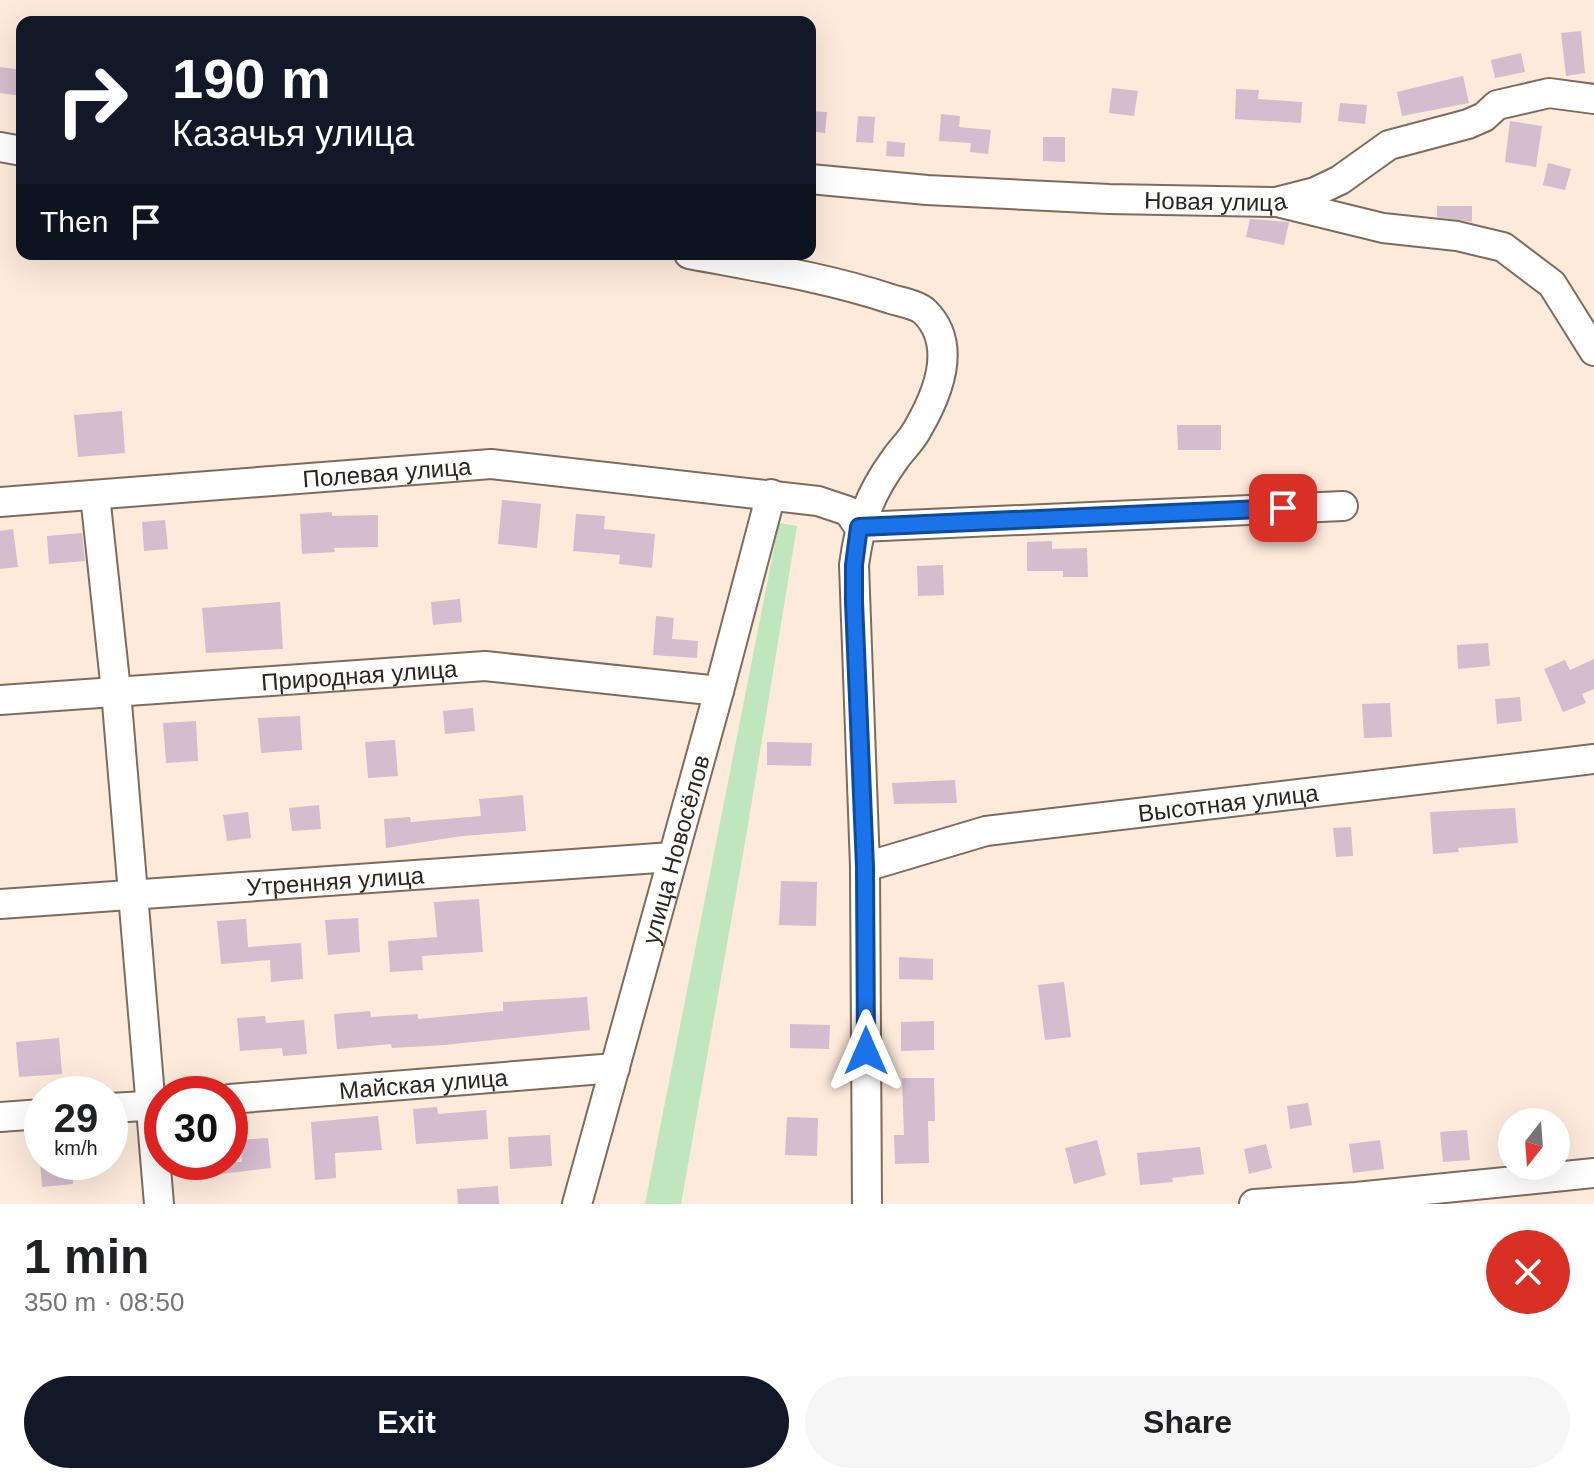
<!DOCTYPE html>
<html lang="en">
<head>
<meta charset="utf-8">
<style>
	body { margin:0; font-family:Arial,sans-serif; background:#f6f6f6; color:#202124; height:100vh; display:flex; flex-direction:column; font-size:30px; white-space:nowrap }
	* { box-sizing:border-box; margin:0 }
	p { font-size:26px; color:#757577 }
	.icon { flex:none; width:44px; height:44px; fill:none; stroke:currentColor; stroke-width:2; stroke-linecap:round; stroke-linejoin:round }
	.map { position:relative; height:1204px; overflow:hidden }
	.sheet { display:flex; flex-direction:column; background:#fff; flex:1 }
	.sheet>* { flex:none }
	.banner { position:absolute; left:16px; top:16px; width:800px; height:244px; border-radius:16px; box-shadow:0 8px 32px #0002; background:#111827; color:#fff; overflow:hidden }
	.needle { width:52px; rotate:197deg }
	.buttons { position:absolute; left:1498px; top:1108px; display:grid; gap:16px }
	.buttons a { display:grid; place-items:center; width:72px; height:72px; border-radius:50%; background:#fff; box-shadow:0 8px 32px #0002; font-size:40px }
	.speed { position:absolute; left:24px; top:1076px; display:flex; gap:16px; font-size:40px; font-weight:700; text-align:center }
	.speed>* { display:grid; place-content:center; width:104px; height:104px; border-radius:50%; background:#fff; box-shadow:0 8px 32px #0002; line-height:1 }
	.speed small { font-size:20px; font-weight:400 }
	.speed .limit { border:12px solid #d22; background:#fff; color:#111 }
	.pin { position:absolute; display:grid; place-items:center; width:68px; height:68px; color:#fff; margin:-34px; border-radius:16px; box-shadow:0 4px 12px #0006 }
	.me { position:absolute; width:88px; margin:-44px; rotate:0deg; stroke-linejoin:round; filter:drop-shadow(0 0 6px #0008) }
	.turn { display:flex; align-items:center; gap:28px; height:168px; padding:0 24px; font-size:36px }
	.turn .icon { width:104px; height:104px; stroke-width:2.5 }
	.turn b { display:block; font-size:56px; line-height:68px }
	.then { display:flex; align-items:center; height:76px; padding:0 24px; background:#0003; gap:16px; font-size:30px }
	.round { display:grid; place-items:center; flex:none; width:84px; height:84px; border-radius:42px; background:#f6f6f6 }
	.head { display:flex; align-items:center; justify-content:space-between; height:136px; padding:0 24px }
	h1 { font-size:48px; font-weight:600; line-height:60px }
	.action { display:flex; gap:16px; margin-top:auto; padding:16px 24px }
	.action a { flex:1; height:92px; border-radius:48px; background:#111827; color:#fff; font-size:32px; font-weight:600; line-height:92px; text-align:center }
	.action a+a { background:#f6f6f6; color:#202124 }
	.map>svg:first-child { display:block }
</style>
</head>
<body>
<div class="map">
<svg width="1594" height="1204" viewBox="0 0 1594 1204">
	<rect width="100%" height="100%" fill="#fdeadb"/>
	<path fill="#bfe6bc" d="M779 523 797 526 747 831 681 1204H645Z"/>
	<path fill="#d4bdce" d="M1581 31 1585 73 1566 76 1561 33Z
		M1521 53 1525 72 1495 78 1491 60Z
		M0 67 22 70V96L0 93Z
		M1463 76 1469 103 1402 116 1397 92Z
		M1112 88 1138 91 1134 116 1109 113Z
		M1236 89 1259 90 1258 99 1302 102 1301 123 1235 119Z
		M1340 103 1367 105 1365 124 1338 121Z
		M810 111 827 112 825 133 810 131Z
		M941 114 960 116 959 127 991 130 988 154 970 152 971 143 939 141Z
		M858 116 875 117 873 143 856 142Z
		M1510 121 1542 126 1536 167 1505 162Z
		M1043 137H1065V162L1043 161Z
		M887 141 905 143 904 157 886 156Z
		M1548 163 1571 169 1565 190 1543 185Z
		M1437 206H1472V222L1437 217Z
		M1250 219 1289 222 1284 245 1246 237Z
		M122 411 125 453 78 457 74 415Z
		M1177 425H1221V450H1178Z
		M502 500 541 504 537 548 498 544Z
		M332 512V516L378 515V547L334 548 335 552 302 554 300 514Z
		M576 514 605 516 604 529 655 534 652 568 619 564 620 555 573 551Z
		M165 520 168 549 144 551 142 522Z
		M13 529 18 567 0 569V531Z
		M82 533 85 561 49 564 47 536Z
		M1052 541V549L1087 548 1088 577H1063V571H1027V542Z
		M943 565 944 595 918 596 917 566Z
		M460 599 462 622 433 625 431 602Z
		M280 602 283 649 206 653 202 608Z
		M656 616 674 618 672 639 698 641 697 658 653 655Z
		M1488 643 1490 666 1458 669 1457 645Z
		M1594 659V689L1582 694 1586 703 1563 712 1544 669 1565 660 1570 670Z
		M1520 697 1522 721 1497 724 1495 699Z
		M1390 703 1392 737 1364 738 1362 704Z
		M473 708 475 731 445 734 443 711Z
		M300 716 302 750 261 753 258 718Z
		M196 721 198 761 166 763 163 723Z
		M395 740 398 776 368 778 365 742Z
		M767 742 812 743 811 766 767 765Z
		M955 780 957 803 894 804 892 783Z
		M523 795 526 831 462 836 386 848 384 819 410 817 411 822 481 816 479 799Z
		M319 805 321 829 292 831 289 808Z
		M1515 808 1518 843 1458 848 1459 852 1433 854 1430 812Z
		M248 812 251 838 227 841 223 815Z
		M1351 827 1353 856 1336 857 1333 828Z
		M781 881 817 882 816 926 779 925Z
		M479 899 483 952 422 956 423 970 390 972 388 941 437 937 434 902Z
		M358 918 360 952 328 955 325 920Z
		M246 919 248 947 301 943 303 979 271 982 270 960 221 964 217 921Z
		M899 957 933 959V980L899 979Z
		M1064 982 1071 1037 1045 1040 1038 985Z
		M587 997 590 1030 444 1045 392 1048 391 1044 337 1049 334 1014 370 1011 371 1017 418 1014V1019L503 1011V1002Z
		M265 1016 266 1023 304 1020 307 1054 283 1056 282 1048 240 1051 237 1018Z
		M934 1021V1050L901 1051V1022Z
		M790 1024 830 1025 829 1049 790 1048Z
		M59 1038 62 1074 19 1077 16 1042Z
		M902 1078H934L935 1121H928L929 1163 895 1164 894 1135H904Z
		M1308 1103 1312 1125 1290 1129 1287 1106Z
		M437 1107 438 1114 486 1110 488 1139 416 1144 413 1109Z
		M378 1116 382 1150 335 1153 336 1178 315 1180 311 1122Z
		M787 1117 818 1118 817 1156 785 1155Z
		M1467 1130 1470 1160 1443 1162 1440 1132Z
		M550 1135 552 1166 510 1169 508 1137Z
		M268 1138 271 1168 195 1177 194 1162H242L240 1140Z
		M1097 1140 1106 1175 1074 1184 1065 1148Z
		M1380 1140 1384 1169 1353 1173 1349 1144Z
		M1266 1144 1272 1168 1249 1174 1244 1149Z
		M1200 1147 1204 1174 1172 1178 1173 1182 1140 1185 1137 1153Z
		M40 1162H72L73 1184 42 1187Z
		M498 1186 499 1204H458L457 1189Z"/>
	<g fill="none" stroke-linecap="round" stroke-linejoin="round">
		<g stroke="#7f6b5b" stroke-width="32">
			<g id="minor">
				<path d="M0 147 22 151"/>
				<path id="s1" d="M810 179 927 190 1109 199 1276 202 1315 192 1340 180 1389 145 1468 124 1484 117 1497 105 1549 93 1594 99"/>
				<path d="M1281 203 1383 228 1457 236 1503 247 1552 284 1594 351"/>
				<path d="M689 254C757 267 825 277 891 299 901 302 918 305 925 312 959 346 937 396 917 430 911 441 902 449 895 459 869 495 860 521 854 565L865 867 867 1204"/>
				<path d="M95 495 116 691 159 1204"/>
				<path id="s2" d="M0 502 491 464 818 501 848 511 859 527 1343 506"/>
				<path id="s3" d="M0 700 485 666 719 691"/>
				<path id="s4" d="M865 867 986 831 1594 759"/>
				<path id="s5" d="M0 904 672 857"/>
				<path id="s6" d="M230 1099 615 1068"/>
				<path d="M110 1108 162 1105"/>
				<path d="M0 1117 42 1114"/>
				<path id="s7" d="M577 1204 719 691 771 494"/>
				<path d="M1254 1204 1356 1197 1594 1173"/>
			</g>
		</g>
		<use href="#minor" stroke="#fff" stroke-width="28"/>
	</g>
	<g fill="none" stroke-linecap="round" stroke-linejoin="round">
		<g stroke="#114b97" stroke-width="20">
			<path id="route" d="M866 1051 865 867 854 602V565L859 527 1283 508"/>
		</g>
		<use href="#route" stroke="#1a73e8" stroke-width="14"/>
	</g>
	<g text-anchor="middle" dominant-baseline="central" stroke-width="8" stroke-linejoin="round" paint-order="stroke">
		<g font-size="24" fill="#2d251e" stroke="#fffaf6">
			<text stroke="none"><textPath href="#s1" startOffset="406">Новая улица</textPath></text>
			<text stroke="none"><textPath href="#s2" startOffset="388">Полевая улица</textPath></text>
			<text stroke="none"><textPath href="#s3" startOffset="360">Природная улица</textPath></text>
			<text stroke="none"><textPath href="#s4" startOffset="370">Высотная улица</textPath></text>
			<text stroke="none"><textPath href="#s7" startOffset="368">улица Новосёлов</textPath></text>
			<text stroke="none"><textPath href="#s5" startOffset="336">Утренняя улица</textPath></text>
			<text stroke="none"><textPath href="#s6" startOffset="194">Майская улица</textPath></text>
		</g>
	</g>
</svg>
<div class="buttons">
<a><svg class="needle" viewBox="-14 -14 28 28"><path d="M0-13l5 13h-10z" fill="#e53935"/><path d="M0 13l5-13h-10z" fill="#757577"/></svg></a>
</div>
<div class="speed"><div>29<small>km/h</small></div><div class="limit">30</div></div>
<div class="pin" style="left:1283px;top:508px;background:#d93025"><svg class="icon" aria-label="arrive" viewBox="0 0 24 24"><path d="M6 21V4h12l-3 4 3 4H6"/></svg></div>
<svg class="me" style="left:866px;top:1051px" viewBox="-20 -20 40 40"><path d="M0-17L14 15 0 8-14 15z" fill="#1a73e8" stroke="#fff" stroke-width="4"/></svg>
<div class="banner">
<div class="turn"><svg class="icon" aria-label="right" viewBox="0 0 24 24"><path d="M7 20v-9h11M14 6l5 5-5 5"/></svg><div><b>190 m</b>Казачья улица</div></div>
<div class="then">Then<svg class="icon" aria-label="arrive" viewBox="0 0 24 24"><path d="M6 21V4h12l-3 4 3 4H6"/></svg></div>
</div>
</div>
<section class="sheet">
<div class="head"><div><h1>1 min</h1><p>350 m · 08:50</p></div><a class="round" style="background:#d93025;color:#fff"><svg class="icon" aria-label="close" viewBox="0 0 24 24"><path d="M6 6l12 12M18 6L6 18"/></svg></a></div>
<div class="action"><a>Exit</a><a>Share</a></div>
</section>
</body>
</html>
